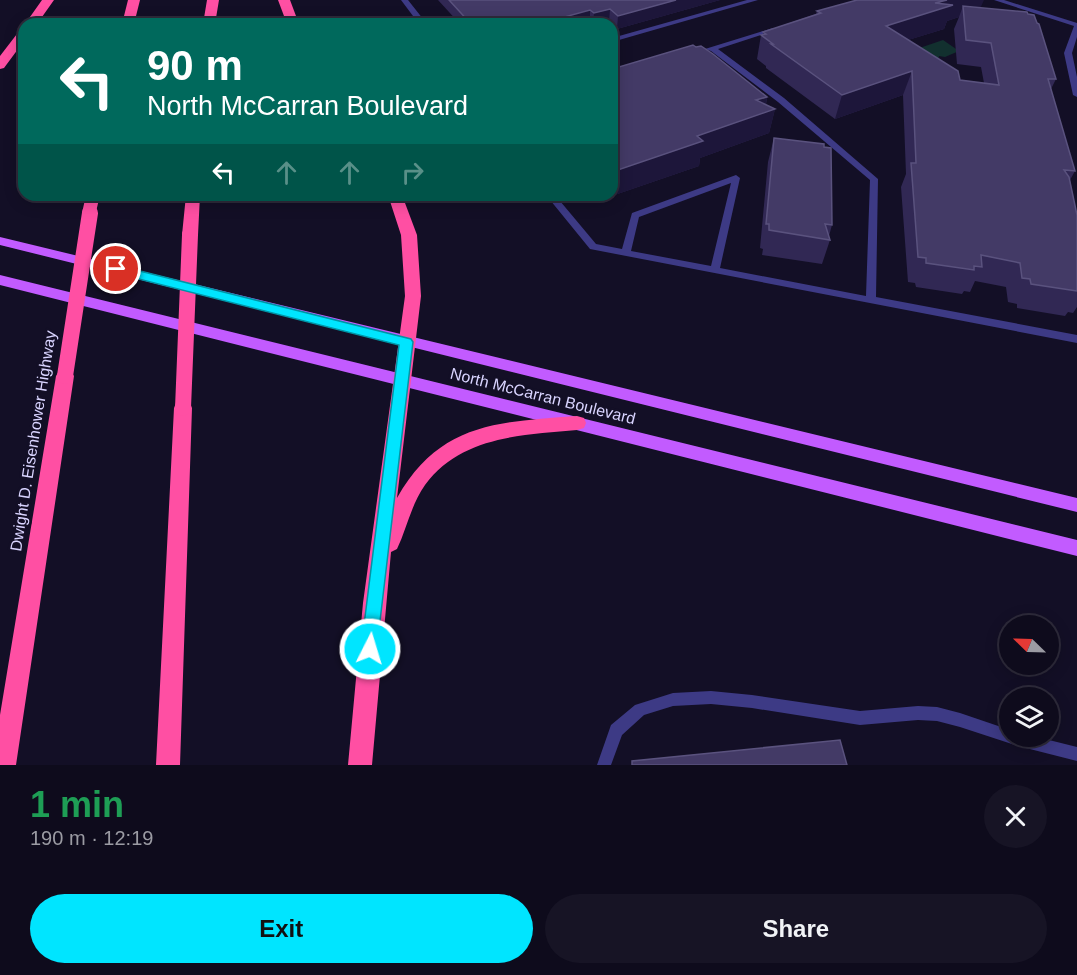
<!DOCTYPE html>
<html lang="en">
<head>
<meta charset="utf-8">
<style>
	body { margin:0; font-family:Helvetica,sans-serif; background:#171425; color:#f1f3f6; height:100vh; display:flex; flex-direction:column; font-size:22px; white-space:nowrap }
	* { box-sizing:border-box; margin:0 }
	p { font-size:20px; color:#9b9ba3 }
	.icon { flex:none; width:33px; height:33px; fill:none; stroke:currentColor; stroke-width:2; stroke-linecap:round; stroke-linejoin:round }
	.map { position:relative; height:765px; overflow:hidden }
	.panel { display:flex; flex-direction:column; background:#0e0b1c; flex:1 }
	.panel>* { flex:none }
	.guide { position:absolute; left:18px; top:18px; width:600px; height:183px; border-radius:18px; box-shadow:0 3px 15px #0003,0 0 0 2px #2e2b3b; background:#00695c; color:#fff; overflow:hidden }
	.needle { width:39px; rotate:293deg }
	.tools { position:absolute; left:999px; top:615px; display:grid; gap:12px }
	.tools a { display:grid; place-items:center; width:60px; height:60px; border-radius:50%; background:#0e0b1c; box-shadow:0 3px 15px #0003,0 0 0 2px #2e2b3b; font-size:30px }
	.pin { position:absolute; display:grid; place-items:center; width:51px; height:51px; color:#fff; margin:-26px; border:3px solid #fff; border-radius:50%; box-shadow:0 2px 6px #0007 }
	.me { position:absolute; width:66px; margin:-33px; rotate:5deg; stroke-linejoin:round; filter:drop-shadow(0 0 4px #0008) }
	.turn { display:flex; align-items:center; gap:21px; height:126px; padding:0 30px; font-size:27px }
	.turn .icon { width:78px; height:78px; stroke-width:2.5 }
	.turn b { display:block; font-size:42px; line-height:51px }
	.lanes { display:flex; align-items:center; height:57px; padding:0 30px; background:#0003; justify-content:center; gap:30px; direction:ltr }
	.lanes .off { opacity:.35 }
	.round { display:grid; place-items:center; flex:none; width:63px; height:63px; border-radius:32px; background:#171425 }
	.head { display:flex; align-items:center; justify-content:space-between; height:102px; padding:0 30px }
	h1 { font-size:36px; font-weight:600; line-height:45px; color:#1e9e55 }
	.action { display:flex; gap:12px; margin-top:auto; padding:12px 30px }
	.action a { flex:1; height:69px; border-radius:36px; background:#00e5ff; color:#111; font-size:24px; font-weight:600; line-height:69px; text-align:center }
	.action a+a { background:#171425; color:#f1f3f6 }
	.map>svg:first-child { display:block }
</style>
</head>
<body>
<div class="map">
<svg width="1077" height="765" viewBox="0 0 1077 765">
	<rect width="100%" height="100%" fill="#130f26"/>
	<path fill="#12302f" d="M943 40 959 51 945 57 939 56 938 60 944 62 921 70 899 55Z"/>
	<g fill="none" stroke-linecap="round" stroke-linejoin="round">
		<path fill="#3d3a85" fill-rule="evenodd" d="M401 0H408L427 24H419Z
			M747 0H758L612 42V38Z
			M994 0H1004L1077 23V37L1072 53 1077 77V97L1073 95 1064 53 1074 26Z
			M773 28 779 29 718 49 784 98 878 179 876 297 1077 335V343L590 249 546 195H555L596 244 622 249 632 213 736 175 740 178 720 268 866 296 870 180 778 102 711 51 705 49ZM731 183 711 266 631 251 639 217Z
			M711 691 752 695 860 711 918 706 937 707 960 713 1010 730V736H1033L1077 747V761L1018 746 960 727 937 721 918 720 860 725 752 708 711 704 673 706 644 715 622 735 611 765H597L611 725 635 705 673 693Z"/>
		<path fill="#c25bff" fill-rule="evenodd" d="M0 237 1077 498V512L0 245Z
			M0 275 1077 540V556L0 285Z"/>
		<path fill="#ff4fa3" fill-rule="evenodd" d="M42 0H54L37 24H25Z
			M128 0H140L134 24H122Z
			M207 0H219L215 24H203Z
			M278 0H290L299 24H287Z
			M24 29V41L4 68 0 69V56L20 30Z
			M86 195H100L95 216 90 218 82 213Z
			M186 195H200L198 235 190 240 182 235Z
			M388 195H402L417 235 421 296 397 498C440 422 499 422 577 416L584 418 586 423 584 428 577 430C522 435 461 436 425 485 411 505 407 528 397 549L391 552 372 765H348L363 603 405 296 401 235Z
			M65 369 71 371 74 376 16 765H0V715L56 376 59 371Z
			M183 401 190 403 192 408 180 765H156L174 408 176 403Z"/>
		<path stroke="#ff4fa3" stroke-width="16" d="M65 376 90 213
			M183 408 190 235"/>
	</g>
	<path fill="#312854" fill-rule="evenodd" d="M438 0H720L617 29 609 22 601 24H591L590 23 586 24H460Z
		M857 0 981 8 1056 79 1051 89 1075 171 1070 180 1077 215V307L1073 313 1068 312 1065 316 1017 308V304L1008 302 1006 287 975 281 970 292 964 291 962 294 916 287 915 283 908 282 901 187 906 174 903 95 835 119 766 68V66L757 59 761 35H763V32L816 14 817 11ZM959 17 954 29 957 64 981 67 984 83 960 80 908 40 944 29 947 21Z
		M767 97 766 105 775 109 769 133 700 158 699 166 600 200 595 195H612Z
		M774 138 832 225 829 236 830 240 822 264 762 255 763 249 760 248 768 162Z"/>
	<path fill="#1d163a" d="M676 0H720L617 29 618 16Z
		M947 0H984L979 11 963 6 959 17 947 21 944 29 879 49 886 26 935 3Z
		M610 9 609 22 601 24H593L594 13Z
		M590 10V23L586 24H539Z
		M912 71 903 95 835 119 842 95Z
		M767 97 764 113 775 109 769 133 700 158 699 166 600 200V195H612V172L756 100Z"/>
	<path fill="#433a66" stroke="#5a527e" stroke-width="1.5" d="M449 0H676L618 16 610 9 594 13 590 10 539 24H471Z
		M857 0H947L935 3 953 5 886 26 958 71 960 80 999 85 991 43 966 40 963 6 1027 12 1028 14 1034 15 1037 23 1039 24 1056 79H1048L1075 171 1064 170 1069 177 1077 215V291L1031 284 1030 279 1022 278 1020 263 981 255 982 267 974 266V270L926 263V258L918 257 911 163H916L912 71 842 95 771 44H773L761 35 766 34 763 32 821 13 817 11Z
		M693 45 696 47 701 46 713 54 767 97 756 100 775 109 697 136 703 141 612 172V69Z
		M774 138 824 144V147L831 148 832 225 825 224 830 240 769 230V224H766Z
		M840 740 847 765H632V761Z"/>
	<path fill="#00e5ff" stroke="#0095a6" stroke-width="1.5" d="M116 265 411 339 413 342 376 655 370 657 364 655 361 649 399 345 111 272V266Z"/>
	<g text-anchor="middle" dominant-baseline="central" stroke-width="5" stroke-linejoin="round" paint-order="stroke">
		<g font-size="16" fill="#d9d4ff" stroke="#130f26">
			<text transform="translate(543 396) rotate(14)">North McCarran Boulevard</text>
			<text transform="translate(33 441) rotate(-81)">Dwight D. Eisenhower Highway</text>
		</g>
	</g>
</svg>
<div class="tools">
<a><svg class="needle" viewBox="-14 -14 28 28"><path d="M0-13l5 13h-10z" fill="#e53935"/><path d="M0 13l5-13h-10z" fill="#9b9ba3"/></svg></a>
<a><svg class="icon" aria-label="layers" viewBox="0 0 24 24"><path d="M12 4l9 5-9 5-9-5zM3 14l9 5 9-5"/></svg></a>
</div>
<div class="pin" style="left:116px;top:269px;background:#d93025"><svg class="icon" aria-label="arrive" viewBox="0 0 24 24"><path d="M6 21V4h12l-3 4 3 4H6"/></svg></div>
<svg class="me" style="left:370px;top:649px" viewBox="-20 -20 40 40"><circle r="17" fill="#00e5ff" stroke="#fff" stroke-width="3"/><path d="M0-11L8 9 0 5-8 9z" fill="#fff"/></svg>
<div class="guide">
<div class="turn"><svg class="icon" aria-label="left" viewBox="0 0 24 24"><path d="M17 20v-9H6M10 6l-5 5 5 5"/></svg><div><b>90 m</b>North McCarran Boulevard</div></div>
<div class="lanes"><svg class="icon" aria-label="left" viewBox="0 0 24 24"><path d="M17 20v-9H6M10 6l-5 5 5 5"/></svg><svg class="icon off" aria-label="ahead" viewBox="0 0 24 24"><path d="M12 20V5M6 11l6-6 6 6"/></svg><svg class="icon off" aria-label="ahead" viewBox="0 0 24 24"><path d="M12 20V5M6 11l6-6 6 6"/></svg><svg class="icon off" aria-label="right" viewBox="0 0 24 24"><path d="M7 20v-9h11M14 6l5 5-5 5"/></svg></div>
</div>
</div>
<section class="panel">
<div class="head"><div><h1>1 min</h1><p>190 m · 12:19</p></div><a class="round"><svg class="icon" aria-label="close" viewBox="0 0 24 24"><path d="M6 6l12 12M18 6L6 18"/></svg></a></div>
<div class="action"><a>Exit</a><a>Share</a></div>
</section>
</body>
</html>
